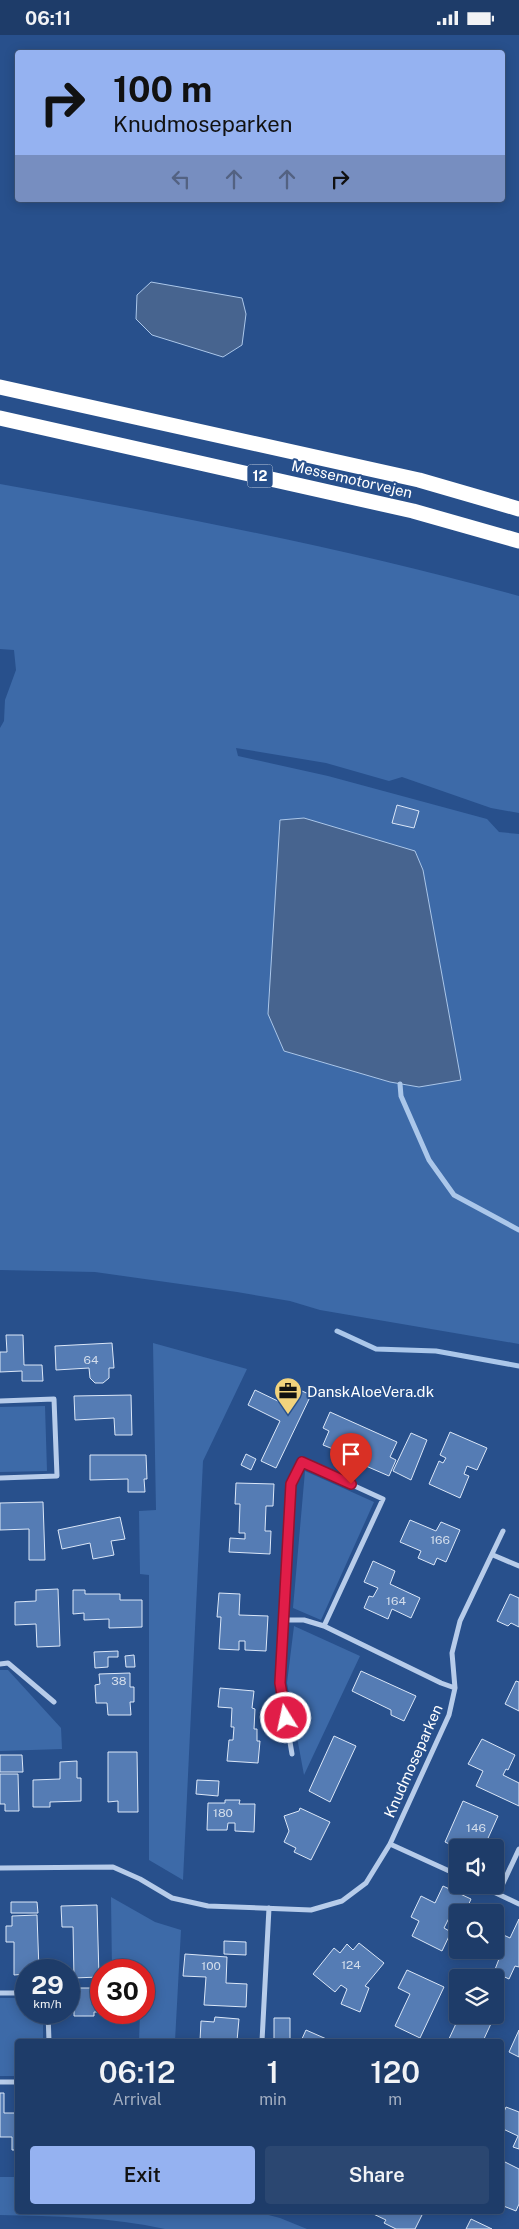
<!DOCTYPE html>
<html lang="en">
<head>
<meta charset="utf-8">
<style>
	body { margin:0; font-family:"Public Sans",sans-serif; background:#2b4771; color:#f1f3f6; height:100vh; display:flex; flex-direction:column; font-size:19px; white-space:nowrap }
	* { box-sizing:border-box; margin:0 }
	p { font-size:16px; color:#a1adc0 }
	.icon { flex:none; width:28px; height:28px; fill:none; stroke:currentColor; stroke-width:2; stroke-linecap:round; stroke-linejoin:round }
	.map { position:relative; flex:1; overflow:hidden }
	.drawer { position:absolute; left:15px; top:2004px; width:489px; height:175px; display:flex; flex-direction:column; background:#1e3c69; border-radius:5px; box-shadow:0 2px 12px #0003,0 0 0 1px #3c567d }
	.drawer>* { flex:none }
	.banner { position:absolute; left:15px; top:15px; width:490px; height:152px; border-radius:5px; box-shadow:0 2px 12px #0003,0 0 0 1px #3c567d; background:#95b2f1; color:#111; overflow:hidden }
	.controls { position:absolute; left:449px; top:1804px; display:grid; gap:10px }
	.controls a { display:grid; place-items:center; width:55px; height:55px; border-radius:5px; background:#1e3c69; box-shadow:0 2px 12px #0003,0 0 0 1px #3c567d; font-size:25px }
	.speed { position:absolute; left:15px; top:1924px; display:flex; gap:10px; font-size:25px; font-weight:700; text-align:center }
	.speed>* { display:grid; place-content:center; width:65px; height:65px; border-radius:50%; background:#1e3c69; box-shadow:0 2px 12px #0003,0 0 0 1px #3c567d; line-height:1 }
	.speed small { font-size:12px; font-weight:400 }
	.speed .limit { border:8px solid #d22; background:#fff; color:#111 }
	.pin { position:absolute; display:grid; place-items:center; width:42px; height:42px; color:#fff; margin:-51px -21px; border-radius:50% 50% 50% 0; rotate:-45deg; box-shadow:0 0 5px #0007 }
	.pin .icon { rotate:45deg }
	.me { position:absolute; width:55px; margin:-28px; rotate:350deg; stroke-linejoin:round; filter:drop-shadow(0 0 4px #0008) }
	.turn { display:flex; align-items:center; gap:18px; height:105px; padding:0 15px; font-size:22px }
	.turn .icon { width:65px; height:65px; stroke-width:2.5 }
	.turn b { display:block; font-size:35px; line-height:42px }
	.lanes { display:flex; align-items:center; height:48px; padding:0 15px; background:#0003; justify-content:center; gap:25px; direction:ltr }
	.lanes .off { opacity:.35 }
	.eta { display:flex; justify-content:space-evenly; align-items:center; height:85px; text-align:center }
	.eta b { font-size:30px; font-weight:600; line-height:35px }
	.action { display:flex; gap:10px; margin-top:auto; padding:10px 15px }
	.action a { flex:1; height:58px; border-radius:5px; background:#95b2f1; color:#111; font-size:20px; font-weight:600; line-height:58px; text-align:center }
	.action a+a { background:#2b4771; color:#f1f3f6 }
	.status { display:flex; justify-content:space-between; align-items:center; height:35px; padding:0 25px; background:#1e3c69; direction:ltr }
	.status svg { height:14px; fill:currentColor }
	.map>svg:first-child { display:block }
</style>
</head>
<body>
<div class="status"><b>06:11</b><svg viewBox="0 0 49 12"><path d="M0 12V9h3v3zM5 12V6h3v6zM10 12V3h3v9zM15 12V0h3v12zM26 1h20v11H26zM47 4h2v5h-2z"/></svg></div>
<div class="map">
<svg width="519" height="2194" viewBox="0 0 519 2194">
	<rect width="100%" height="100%" fill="#28508c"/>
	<path fill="#3d6aa8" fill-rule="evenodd" d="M0 449C174 480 348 514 519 561V778L491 773 402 742 389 746 326 728 236 713 238 721 328 741 487 784 499 797 519 799V1309L320 1275 290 1266 237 1257 95 1237 0 1235V693L4 686 5 665 16 635 14 615 0 614ZM415 816 423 835 461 1045 419 1052 390 1047 284 1016 268 979Z
		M153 1308 247 1334 203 1426 183 1845 149 1825V1540L140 1539 139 1476 156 1475Z
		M45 1371 47 1436 0 1437V1372Z
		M305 1436 374 1467 321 1585 293 1573Z
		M294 1591 360 1621 304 1740 287 1648Z
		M0 1635H8L61 1693 62 1714 0 1716Z
		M111 1862 155 1887 181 1895 175 2006H139L140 1978H144V1935H112Z
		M0 1963H26V1978H43V2006H18L17 2041H0Z
		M0 2142H17L18 2176H253L280 2183 307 2194H165C112 2182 54 2181 0 2180Z"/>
	<path fill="#47648f" stroke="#abc7ea" d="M151 247 242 263 246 279 242 310 223 322 152 300 136 284 137 260Z
		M304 783 415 816 423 835 461 1045 419 1052 390 1047 284 1016 268 979 280 785Z"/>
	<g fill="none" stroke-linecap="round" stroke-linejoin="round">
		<path stroke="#abc7ea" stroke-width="5" d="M400 1049 401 1061 429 1125 454 1160 519 1195
			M337 1296 376 1314 436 1316 519 1331"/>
	</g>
	<path fill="#557cb4" stroke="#dbe7f8" d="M397 770 419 776 414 793 392 788Z
		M6 1300H23L24 1330H42L43 1346H22V1336L0 1337V1317H7Z
		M112 1308 114 1333H109V1343L103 1348H95L90 1343 89 1333 56 1335 55 1311Z
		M293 1352 311 1360 276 1433 261 1426 280 1386 248 1370 255 1355 284 1369Z
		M131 1360 132 1400H115L114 1383 75 1385 74 1361Z
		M330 1377 397 1407 390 1422 396 1425 389 1441 359 1428 366 1413 344 1403 338 1416 323 1410 329 1396 323 1393Z
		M450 1397 487 1413 477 1435 467 1431 464 1439 469 1441 460 1463 429 1449 439 1426 443 1428 446 1423 440 1420Z
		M411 1398 427 1405 411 1445 393 1436Z
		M246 1419 256 1424 251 1435 241 1430Z
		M90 1420H146L147 1444H144L145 1457H128V1444L90 1445Z
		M236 1448 274 1449 273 1471H266L265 1496H271L270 1519 229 1517 230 1503 245 1504V1498H239L240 1469H235Z
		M43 1467 45 1525H29V1494L0 1495V1468Z
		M120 1482 125 1504 111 1506 114 1520 93 1524 90 1508 62 1514 58 1495Z
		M410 1485 436 1496 441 1487 460 1495 446 1527 437 1523 434 1530 418 1523 421 1516 400 1507Z
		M373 1526 395 1536 390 1549 420 1563 411 1583 392 1574 388 1584 364 1573 369 1561 373 1562 378 1553 364 1547Z
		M58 1554 60 1611 37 1612 36 1589 15 1590V1567L36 1566V1555Z
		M73 1555H85V1559H120V1565H142V1592L109 1593V1584L84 1585V1578L73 1579Z
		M219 1558 240 1559 239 1580 268 1581 266 1616 245 1615V1606H239V1615L219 1614 221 1582H217Z
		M510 1559 519 1563V1592L511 1588 508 1591 497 1586Z
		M118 1616V1622H108V1632L95 1633 94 1617Z
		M134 1620 135 1632H126L125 1621Z
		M361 1636 416 1661 404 1686 391 1680V1675L352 1656Z
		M130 1638V1652H134V1667H130L131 1680H108L107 1668H96L95 1650 100 1649 99 1639Z
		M516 1646 519 1647V1676L505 1669Z
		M220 1653 254 1656 252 1673 255 1674 254 1694H257V1706H260L258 1728 227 1726 229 1705H233L234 1692H231L232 1673 218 1672Z
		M334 1701 356 1711 330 1767 309 1756Z
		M482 1704 515 1720 508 1735 506 1734 503 1740 519 1748V1771L476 1751 483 1736 468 1729Z
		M108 1717H137L138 1777H118V1766L108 1767Z
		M0 1720H22L23 1737H0Z
		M77 1726V1743H81V1766L50 1767V1772H33V1745L60 1744V1727Z
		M0 1739H18L19 1776H5V1769H0Z
		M197 1745 219 1746 218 1761 196 1759Z
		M225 1765H240L239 1769H255L254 1797 235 1796V1788H228L227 1795H207L208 1768H225Z
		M463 1766 498 1781 484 1812 458 1813 445 1807Z
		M300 1773 330 1787 311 1825 294 1817 296 1813 284 1807 289 1796 284 1781 299 1776Z
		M443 1851 471 1864 465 1878H458V1882L451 1879 444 1893 451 1897 442 1916 412 1901 419 1886 411 1882 421 1861 435 1868Z
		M11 1867H37L38 1878H11Z
		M97 1870 99 1942 74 1943 73 1892H62L61 1871Z
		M37 1880 39 1935H26V1939L14 1940V1907H6V1891H12V1881Z
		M519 1884V1932L515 1931 509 1944 494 1937 499 1924 478 1915H495V1896L510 1903Z
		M224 1906 246 1907V1920L224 1919Z
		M359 1908 384 1928 365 1951 369 1953 360 1977 341 1969 347 1954 341 1950 335 1957 313 1939 334 1913 340 1918 347 1909 353 1915Z
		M185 1919 227 1922 226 1948 247 1949 246 1972 204 1970 206 1942 183 1941Z
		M407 1935 444 1952 420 2003 395 1991 410 1959 398 1953Z
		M74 1953H96V1959H101V1977H94V1981H74Z
		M111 1978H131V1984H112Z
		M460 1980H495L483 2006H448Z
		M215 1982 239 1984 237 2006H200L201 1986 214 1987Z
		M274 1983H290V2005H274Z
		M306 1995 331 2006H301Z
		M519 1995V2022L509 2017Z
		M0 2058H4V2078H18V2115H12V2102H0Z
		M506 2072 519 2077V2114L513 2112 518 2101 501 2093V2084Z
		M501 2125 519 2134V2169L516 2176 501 2170 503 2154 501 2153Z
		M367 2176H424L415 2194H396L384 2188 386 2185Z
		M471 2184 492 2194H466Z"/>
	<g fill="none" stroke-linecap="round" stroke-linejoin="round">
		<path stroke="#b7ccea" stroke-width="5" d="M0 1366 54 1364 57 1441 0 1443
			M493 1520 519 1531
			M283 1585H304L324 1591 441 1648 455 1653
			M0 1629 8 1628 54 1667
			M292 1719 280 1648 291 1449 302 1427 383 1464 324 1591
			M390 1809 458 1840
			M0 1833 113 1832 140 1844 172 1863 208 1871 311 1875 342 1866 366 1848 390 1809 449 1680 455 1653 452 1618 460 1586 503 1496
			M479 1850 519 1869
			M498 1859 519 1814
			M0 1958H26
			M48 1978 49 2006
			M262 2006 269 1873
			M0 2047H18"/>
		<path stroke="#fff" stroke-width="15" d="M0 352 419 445 519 474
			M0 383 413 476 519 506"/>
	</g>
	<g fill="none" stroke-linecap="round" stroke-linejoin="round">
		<g stroke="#92132f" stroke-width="12">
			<path id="route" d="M286 1683 280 1648 291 1449 302 1427 351 1449"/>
		</g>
		<use href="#route" stroke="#e11d48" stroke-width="9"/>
	</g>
	<defs>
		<g id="office-pin" transform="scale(1.4375)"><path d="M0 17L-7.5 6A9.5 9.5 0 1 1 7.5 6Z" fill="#f2d37d" stroke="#28508c"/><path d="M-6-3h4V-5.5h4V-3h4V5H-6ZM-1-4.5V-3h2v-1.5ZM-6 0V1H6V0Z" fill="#111"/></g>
	</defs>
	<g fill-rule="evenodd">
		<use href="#office-pin" x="288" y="1356"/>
	</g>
	<g text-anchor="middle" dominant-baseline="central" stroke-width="4" stroke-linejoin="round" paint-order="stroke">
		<g font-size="12" fill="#d4deec">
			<text x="91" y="1325">64</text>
			<text x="440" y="1505">166</text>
			<text x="396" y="1566">164</text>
			<text x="119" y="1646">38</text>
			<text x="223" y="1778">180</text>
			<text x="476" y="1793">146</text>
			<text x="351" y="1930">124</text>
			<text x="211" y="1931">100</text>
		</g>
		<rect fill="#28508c" stroke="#becadc" stroke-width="1" x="247.5" y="429.5" width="25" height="23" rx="4"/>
		<g font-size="14" font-weight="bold" fill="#fff">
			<text x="260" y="441">12</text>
		</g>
		<g font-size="15" fill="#fff" stroke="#28508c">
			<text transform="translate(352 444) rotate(13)">Messemotorvejen</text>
			<text transform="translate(413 1726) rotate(-66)">Knudmoseparken</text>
		</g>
		<g font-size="15" fill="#fff" stroke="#28508c" text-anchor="start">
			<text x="307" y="1356">DanskAloeVera.dk</text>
		</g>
	</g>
</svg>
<div class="controls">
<a><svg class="icon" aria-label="sound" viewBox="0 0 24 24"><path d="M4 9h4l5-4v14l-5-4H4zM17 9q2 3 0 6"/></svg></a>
<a><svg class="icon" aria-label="search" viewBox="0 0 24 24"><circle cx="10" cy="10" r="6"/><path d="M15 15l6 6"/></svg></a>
<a><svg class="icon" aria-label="layers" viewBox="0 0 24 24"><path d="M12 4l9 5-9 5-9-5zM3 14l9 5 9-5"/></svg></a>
</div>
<div class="speed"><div>29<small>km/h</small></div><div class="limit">30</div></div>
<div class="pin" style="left:351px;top:1449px;background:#d93025"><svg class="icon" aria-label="arrive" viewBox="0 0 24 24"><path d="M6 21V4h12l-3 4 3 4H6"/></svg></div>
<svg class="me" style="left:286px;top:1683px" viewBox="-20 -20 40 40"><circle r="17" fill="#e11d48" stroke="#fff" stroke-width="3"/><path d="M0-11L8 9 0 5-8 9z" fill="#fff"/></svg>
<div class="banner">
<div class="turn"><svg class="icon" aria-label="right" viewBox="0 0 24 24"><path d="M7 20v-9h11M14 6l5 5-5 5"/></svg><div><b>100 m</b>Knudmoseparken</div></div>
<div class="lanes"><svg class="icon off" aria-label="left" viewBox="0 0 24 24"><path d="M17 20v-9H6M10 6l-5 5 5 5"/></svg><svg class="icon off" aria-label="ahead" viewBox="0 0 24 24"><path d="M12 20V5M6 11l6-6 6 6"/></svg><svg class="icon off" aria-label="ahead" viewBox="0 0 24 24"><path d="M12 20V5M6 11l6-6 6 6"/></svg><svg class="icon" aria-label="right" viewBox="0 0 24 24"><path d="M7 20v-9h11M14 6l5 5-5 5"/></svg></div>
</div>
<section class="drawer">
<div class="eta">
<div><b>06:12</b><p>Arrival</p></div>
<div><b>1</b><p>min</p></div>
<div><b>120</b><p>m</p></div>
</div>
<div class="action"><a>Exit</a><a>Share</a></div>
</section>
</div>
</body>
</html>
